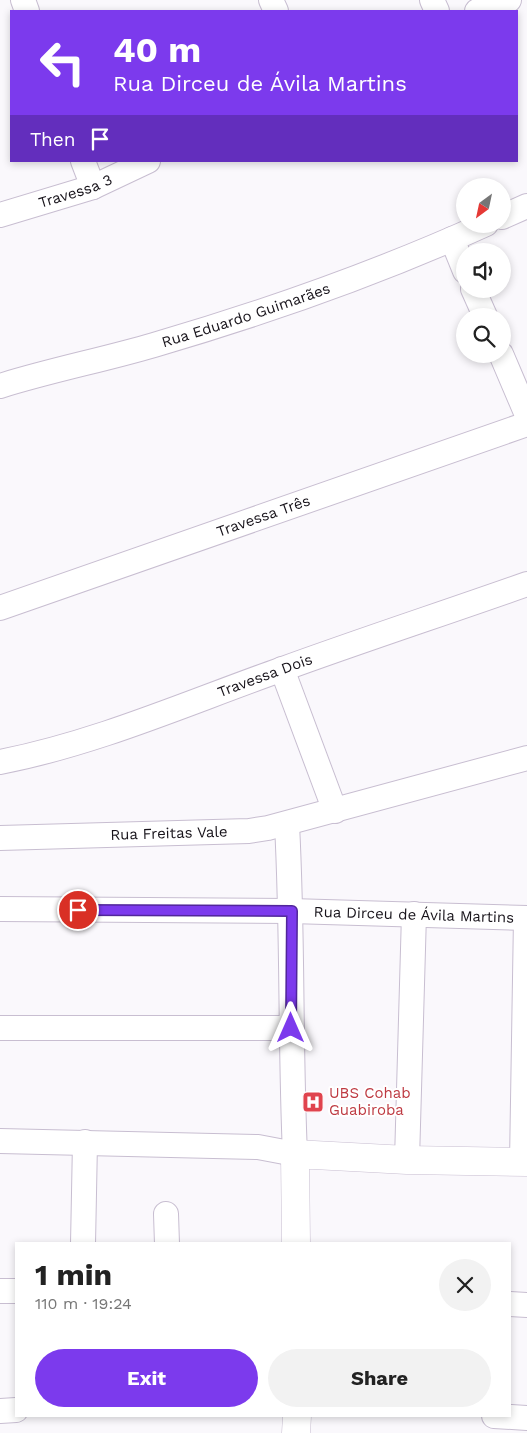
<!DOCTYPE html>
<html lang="en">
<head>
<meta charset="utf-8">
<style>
	body { margin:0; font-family:"Work Sans",sans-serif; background:#f2f2f2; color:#222; height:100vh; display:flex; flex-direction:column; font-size:19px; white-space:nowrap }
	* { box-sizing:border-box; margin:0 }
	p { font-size:16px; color:#767676 }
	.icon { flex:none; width:28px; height:28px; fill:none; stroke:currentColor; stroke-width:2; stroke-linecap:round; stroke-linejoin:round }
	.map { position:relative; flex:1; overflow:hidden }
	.panel { position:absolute; left:15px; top:1242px; width:496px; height:175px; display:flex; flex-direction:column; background:#fff; border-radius:0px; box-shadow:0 2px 8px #0003 }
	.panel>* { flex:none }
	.hud { position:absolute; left:10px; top:10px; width:508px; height:152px; border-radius:0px; box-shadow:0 2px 8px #0003; background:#7c3aed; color:#fff; overflow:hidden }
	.needle { width:32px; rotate:213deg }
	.tools { position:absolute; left:456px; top:178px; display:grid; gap:10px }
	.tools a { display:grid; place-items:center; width:55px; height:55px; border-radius:50%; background:#fff; box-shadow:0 2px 8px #0003; font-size:25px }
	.pin { position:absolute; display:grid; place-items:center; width:42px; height:42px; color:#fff; margin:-21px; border:2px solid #fff; border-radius:50%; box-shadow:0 1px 5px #0007 }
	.me { position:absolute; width:55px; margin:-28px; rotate:0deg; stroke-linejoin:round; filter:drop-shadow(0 0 4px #0008) }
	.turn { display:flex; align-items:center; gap:18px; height:105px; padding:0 20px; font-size:22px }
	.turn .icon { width:65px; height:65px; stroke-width:2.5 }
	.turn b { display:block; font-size:35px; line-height:42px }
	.then { display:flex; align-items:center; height:48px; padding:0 20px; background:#0003; gap:10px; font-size:19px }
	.round { display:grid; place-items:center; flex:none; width:52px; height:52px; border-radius:26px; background:#f2f2f2 }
	.head { display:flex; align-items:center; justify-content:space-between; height:85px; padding:0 20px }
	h1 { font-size:30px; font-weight:700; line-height:38px }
	.primary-button { display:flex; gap:10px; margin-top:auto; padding:10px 20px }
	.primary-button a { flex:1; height:58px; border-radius:30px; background:#7c3aed; color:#fff; font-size:20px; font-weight:700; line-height:58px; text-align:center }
	.primary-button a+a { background:#f2f2f2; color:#222 }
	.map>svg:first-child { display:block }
</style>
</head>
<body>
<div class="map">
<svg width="527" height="1433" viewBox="0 0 527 1433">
	<rect width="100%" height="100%" fill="#faf8fc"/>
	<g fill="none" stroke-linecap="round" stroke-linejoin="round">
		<g stroke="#c8bed1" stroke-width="26">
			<g id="minor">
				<path d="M23 0 27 11"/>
				<path d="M271 0 276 11"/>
				<path d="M432 0 437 11"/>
				<path d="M477 11 509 0"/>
				<path d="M83 161 93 187"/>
				<path id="s1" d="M0 215 93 187 148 161"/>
				<path d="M502 217 527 206"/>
				<path d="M452 239 465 271"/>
				<path d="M473 289 485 316"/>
				<path d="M501 354 527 415"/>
				<path id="s2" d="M0 386C51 370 103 360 154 345 267 312 380 272 486 224"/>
				<path id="s3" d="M0 608 527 424"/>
				<path d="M282 669 335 811"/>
				<path id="s4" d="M0 762C97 743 187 703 280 670 362 640 445 613 527 584"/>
				<path id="s5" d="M0 838 249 831 268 828 527 758"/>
				<path id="s6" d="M0 909 291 911 527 918"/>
				<path d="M0 1028H291"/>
				<path d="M0 1141 258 1147 295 1154C290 1044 293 935 287 825"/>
				<path d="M407 1160 414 914"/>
				<path d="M522 1162 526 918"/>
				<path d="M166 1214 167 1244"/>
				<path d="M83 1244 85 1142"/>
				<path d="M0 1291H16"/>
				<path d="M510 1304 527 1305"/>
				<path d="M0 1411 16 1410"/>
				<path d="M494 1416 527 1418"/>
			</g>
		</g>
		<g stroke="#c8bed1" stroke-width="29">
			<path id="tertiary" d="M296 1244 295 1154 407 1160 527 1162
				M296 1433 297 1416"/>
		</g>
		<use href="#minor" stroke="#fff" stroke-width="24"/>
		<use href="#tertiary" stroke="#fff" stroke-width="28"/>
	</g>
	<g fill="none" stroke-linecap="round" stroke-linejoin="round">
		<g stroke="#51269a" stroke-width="12">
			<path id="route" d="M78 910 292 911 291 1028"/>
		</g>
		<use href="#route" stroke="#7c3aed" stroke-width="9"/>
	</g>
	<defs>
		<g id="hospital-square" transform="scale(1.125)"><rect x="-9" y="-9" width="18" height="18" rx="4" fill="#e0444e" stroke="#fff"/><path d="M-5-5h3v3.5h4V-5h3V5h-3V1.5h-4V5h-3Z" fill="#fff"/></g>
	</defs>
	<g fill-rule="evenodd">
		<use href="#hospital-square" x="313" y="1102"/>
	</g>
	<g text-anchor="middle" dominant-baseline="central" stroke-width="4" stroke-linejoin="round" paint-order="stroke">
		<g font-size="15" fill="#17131a" stroke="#fff">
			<text stroke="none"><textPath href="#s1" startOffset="79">Travessa 3</textPath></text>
			<text stroke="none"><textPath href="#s2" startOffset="256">Rua Eduardo Guimarães</textPath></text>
			<text stroke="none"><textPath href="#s3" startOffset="279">Travessa Três</textPath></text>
			<text stroke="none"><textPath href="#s4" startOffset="279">Travessa Dois</textPath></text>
			<text stroke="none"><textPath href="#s5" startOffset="169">Rua Freitas Vale</textPath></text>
			<text stroke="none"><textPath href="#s6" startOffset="414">Rua Dirceu de Ávila Martins</textPath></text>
		</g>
		<g font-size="15" fill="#be3a42" stroke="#fff" text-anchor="start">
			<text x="329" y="1093">UBS Cohab<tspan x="329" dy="17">Guabiroba</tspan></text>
		</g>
	</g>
</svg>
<div class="tools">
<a><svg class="needle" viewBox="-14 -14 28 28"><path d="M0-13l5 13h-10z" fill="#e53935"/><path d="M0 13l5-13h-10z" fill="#767676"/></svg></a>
<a><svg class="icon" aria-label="sound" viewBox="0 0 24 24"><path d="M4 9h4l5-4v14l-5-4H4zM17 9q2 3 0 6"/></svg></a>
<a><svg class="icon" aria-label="search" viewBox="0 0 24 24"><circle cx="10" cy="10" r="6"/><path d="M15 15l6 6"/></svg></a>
</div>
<div class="pin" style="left:78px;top:910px;background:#d93025"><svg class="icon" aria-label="arrive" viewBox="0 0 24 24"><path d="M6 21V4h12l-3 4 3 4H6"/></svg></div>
<svg class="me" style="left:291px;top:1028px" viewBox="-20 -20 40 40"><path d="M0-17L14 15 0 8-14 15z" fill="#7c3aed" stroke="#fff" stroke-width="4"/></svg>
<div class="hud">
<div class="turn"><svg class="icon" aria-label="left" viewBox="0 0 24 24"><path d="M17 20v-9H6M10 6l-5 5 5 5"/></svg><div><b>40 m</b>Rua Dirceu de Ávila Martins</div></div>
<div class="then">Then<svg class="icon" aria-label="arrive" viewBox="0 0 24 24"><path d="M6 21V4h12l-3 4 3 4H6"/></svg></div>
</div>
<section class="panel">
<div class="head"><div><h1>1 min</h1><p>110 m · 19:24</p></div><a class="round"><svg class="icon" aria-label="close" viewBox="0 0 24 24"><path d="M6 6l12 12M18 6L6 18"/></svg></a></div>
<div class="primary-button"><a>Exit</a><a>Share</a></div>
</section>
</div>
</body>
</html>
